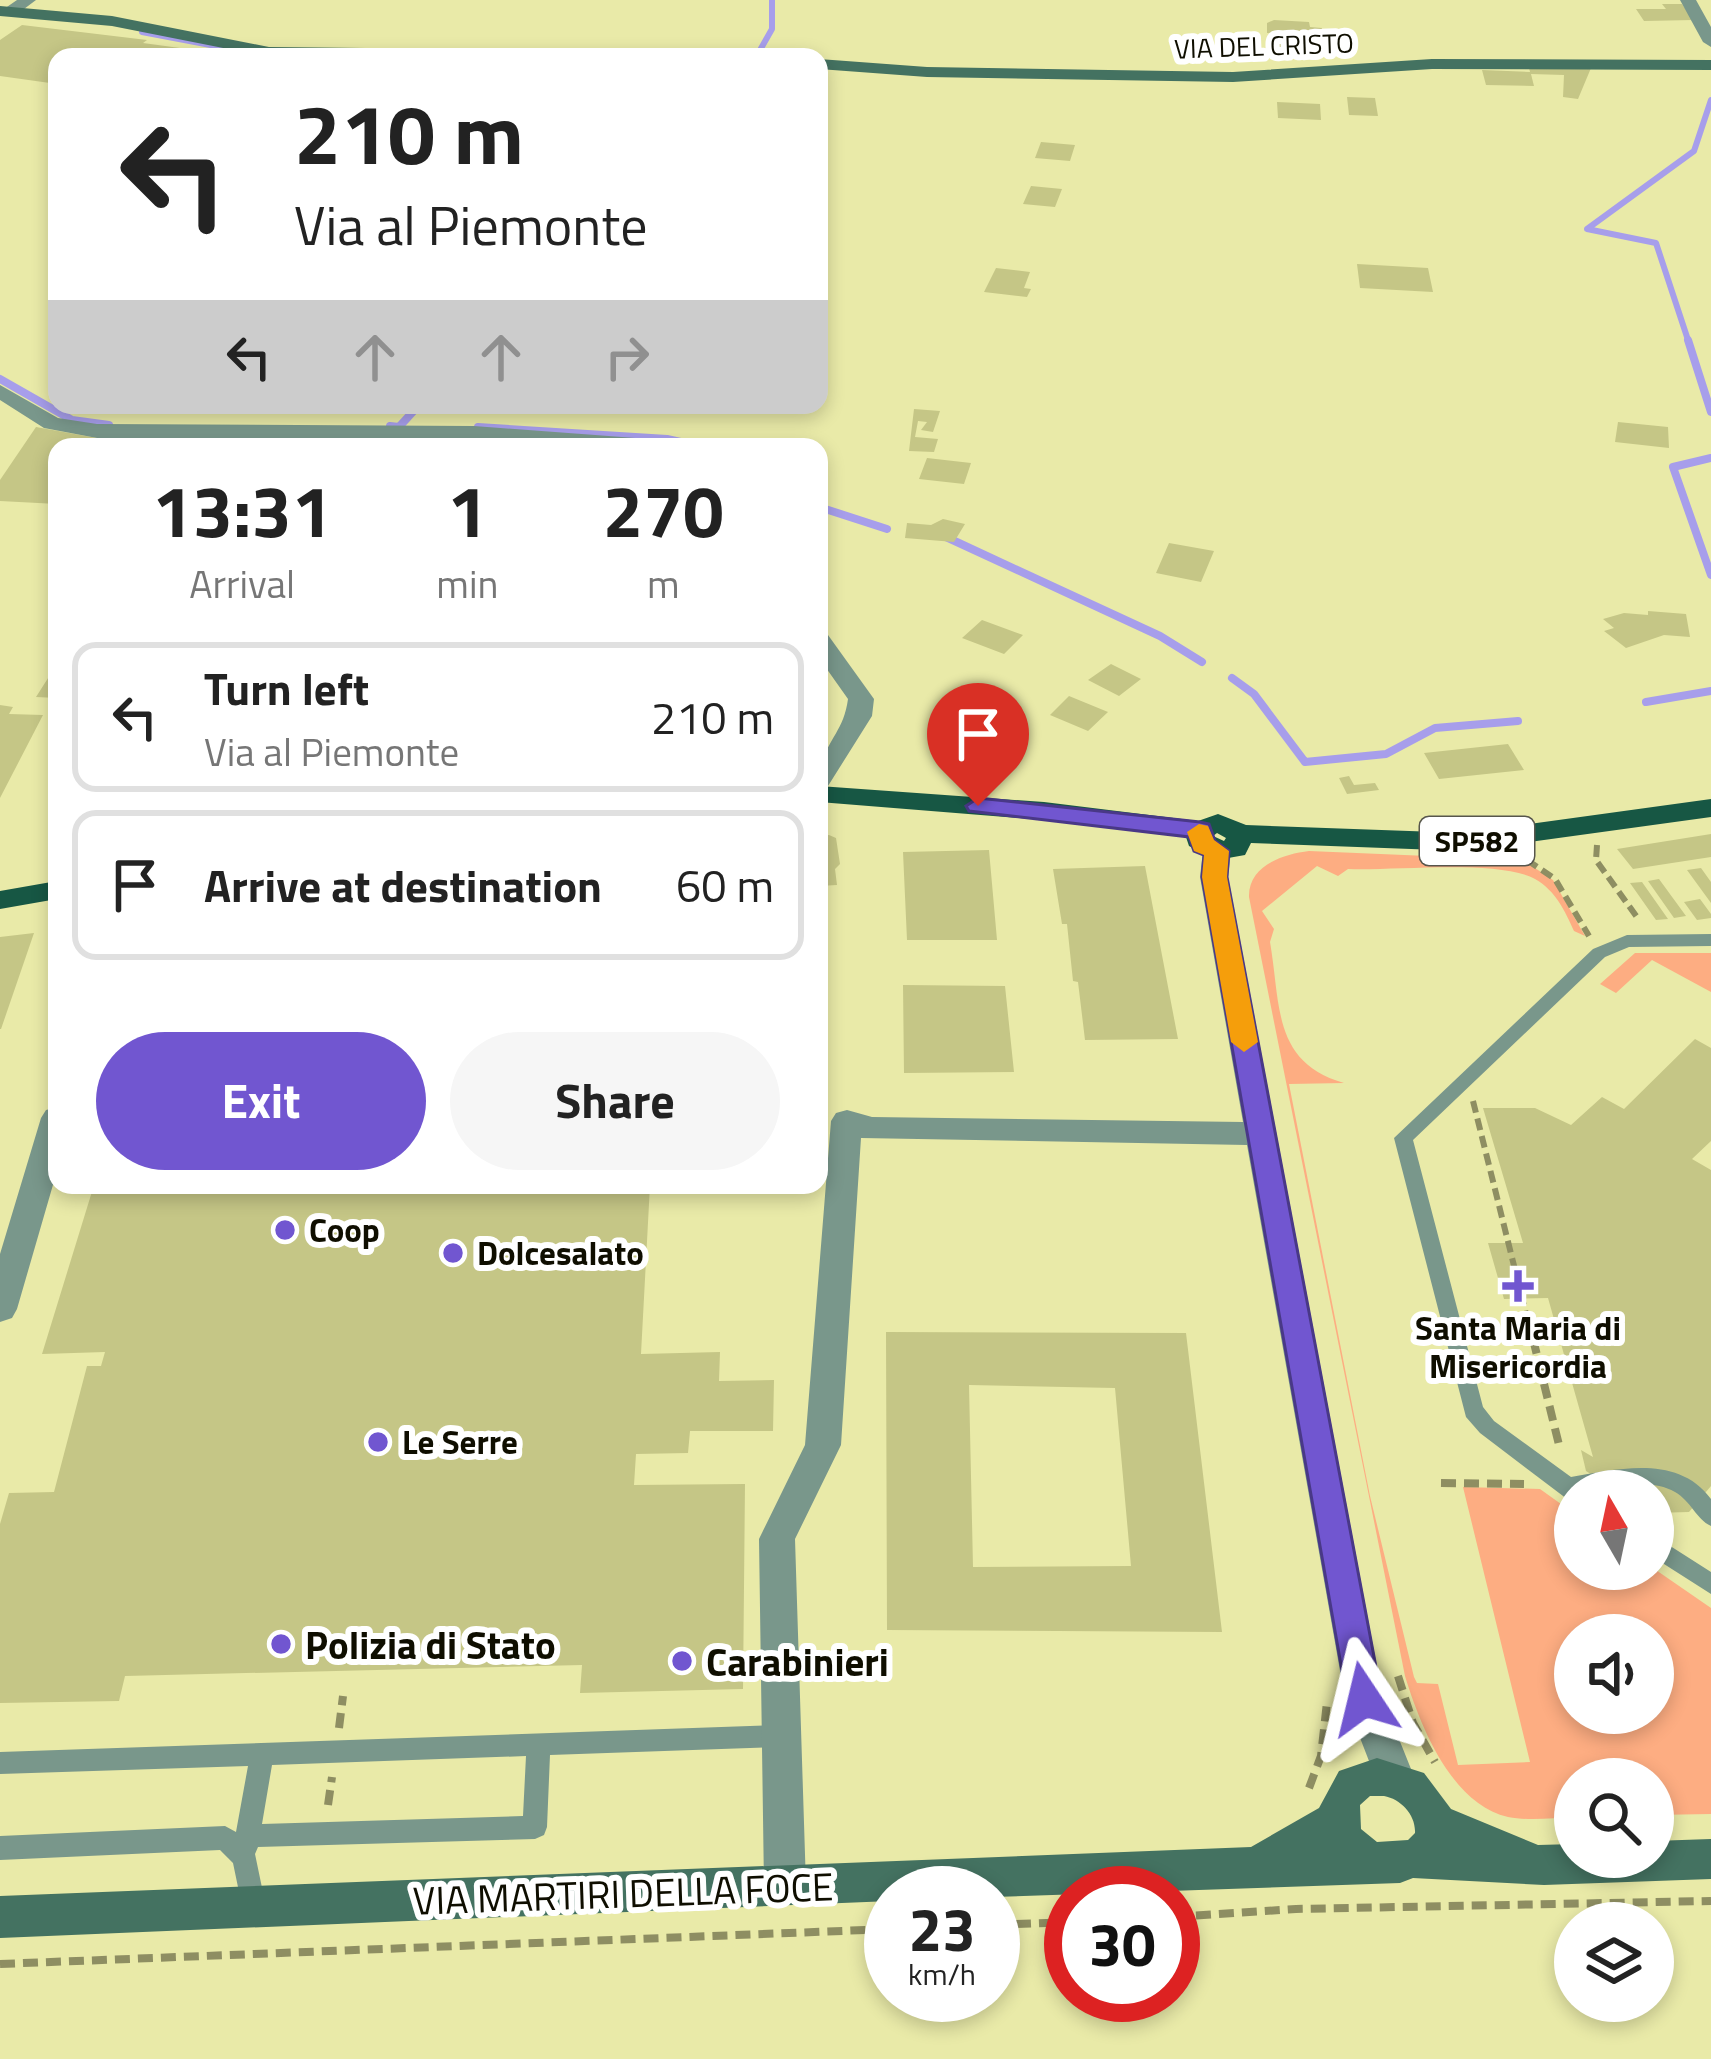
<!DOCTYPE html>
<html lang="en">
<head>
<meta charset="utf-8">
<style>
	body { margin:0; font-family:"Titillium Web",sans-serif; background:#f6f6f6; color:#222; height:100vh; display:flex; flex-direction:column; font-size:45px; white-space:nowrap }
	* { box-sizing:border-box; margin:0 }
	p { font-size:39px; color:#767676 }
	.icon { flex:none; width:66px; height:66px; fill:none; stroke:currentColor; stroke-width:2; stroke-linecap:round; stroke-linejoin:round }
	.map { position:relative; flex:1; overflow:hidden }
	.sheet { position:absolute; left:48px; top:438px; width:780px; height:756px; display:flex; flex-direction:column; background:#fff; border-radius:24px; box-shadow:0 6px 18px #0003 }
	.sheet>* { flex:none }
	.top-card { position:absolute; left:48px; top:48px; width:780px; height:366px; border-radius:24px; box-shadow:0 6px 18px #0003; background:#fff; color:#222; overflow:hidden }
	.needle { width:78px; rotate:351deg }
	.buttons { position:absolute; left:1554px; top:1470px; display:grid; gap:24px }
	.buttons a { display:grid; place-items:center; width:120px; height:120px; border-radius:50%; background:#fff; box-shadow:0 6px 18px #0003; font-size:60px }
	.speed { position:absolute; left:864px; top:1866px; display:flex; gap:24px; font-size:60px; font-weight:700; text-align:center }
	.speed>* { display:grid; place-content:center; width:156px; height:156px; border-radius:50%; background:#fff; box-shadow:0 6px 18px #0003; line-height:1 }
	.speed small { font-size:30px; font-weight:400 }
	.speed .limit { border:18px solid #d22; background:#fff; color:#111 }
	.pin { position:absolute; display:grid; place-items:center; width:102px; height:102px; color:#fff; margin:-123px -51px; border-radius:50% 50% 50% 0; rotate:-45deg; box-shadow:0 0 12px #0007 }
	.pin .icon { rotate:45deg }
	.me { position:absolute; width:132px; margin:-66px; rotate:350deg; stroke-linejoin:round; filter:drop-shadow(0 0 9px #0008) }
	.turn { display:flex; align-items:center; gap:42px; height:252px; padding:0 48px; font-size:54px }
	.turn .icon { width:156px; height:156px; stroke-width:2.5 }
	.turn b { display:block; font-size:84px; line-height:102px }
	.lanes { display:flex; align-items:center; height:114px; padding:0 48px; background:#0003; justify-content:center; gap:60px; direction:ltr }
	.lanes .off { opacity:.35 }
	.eta { display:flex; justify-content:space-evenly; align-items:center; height:204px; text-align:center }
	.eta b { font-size:72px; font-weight:700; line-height:84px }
	.action { display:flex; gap:24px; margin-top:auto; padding:24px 48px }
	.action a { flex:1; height:138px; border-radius:72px; background:#7156d0; color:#fff; font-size:48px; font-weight:700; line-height:138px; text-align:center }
	.action a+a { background:#f6f6f6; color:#222 }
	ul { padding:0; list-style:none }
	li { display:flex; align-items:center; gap:36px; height:150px; margin:0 24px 18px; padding:0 24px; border:6px solid #e0e0e0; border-radius:24px }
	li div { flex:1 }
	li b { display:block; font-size:45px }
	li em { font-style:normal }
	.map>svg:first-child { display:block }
</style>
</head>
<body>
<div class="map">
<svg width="1711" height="2059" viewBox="0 0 1711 2059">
	<rect width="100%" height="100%" fill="#e9eaa8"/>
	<path fill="#fdad82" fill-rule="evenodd" d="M1309 851 1523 860 1553 880 1585 936 1574 931C1565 911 1556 891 1535 879 1499 859 1393 871 1348 869L1338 876 1317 866 1262 911 1274 929 1270 942C1281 1005 1272 1062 1344 1083L1289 1084 1370 1496 1414 1677 1417 1683 1438 1684 1458 1765 1530 1762 1463 1487 1540 1489 1575 1514V1569L1653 1568 1711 1608V1814L1653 1815V1779H1575V1817C1553 1818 1529 1821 1508 1817 1451 1804 1420 1725 1405 1676L1249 897C1248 866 1283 854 1309 851ZM1575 1635H1653V1713H1575Z
		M1635 953H1711V992L1652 960 1616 993 1600 984Z"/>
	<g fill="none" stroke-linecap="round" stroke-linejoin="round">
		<path stroke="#a79eeb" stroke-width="6" d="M142 32 237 50
			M759 52 772 29V0
			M1689 343 1656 243 1587 229 1694 151 1711 100"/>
		<path stroke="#a79eeb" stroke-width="8" d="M1688 340 1711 412
			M0 379 72 420 109 425
			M390 426 399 427 419 405
			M478 427 667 439 703 447
			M1711 458 1673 467 1711 575
			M819 507 887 529
			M946 537 1160 636 1202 662
			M1232 678 1254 694 1305 762 1386 754 1435 728 1518 721
			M1646 702 1711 691"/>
	</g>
	<path fill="#c5c686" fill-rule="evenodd" d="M1662 4H1682L1693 20 1644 21 1636 9H1666Z
		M1274 20 1309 22 1310 27 1322 28V35L1267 33V23Z
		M22 25 147 40 143 43 180 48 176 51 197 57H57V84L0 76V40Z
		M1276 38 1311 39 1312 53 1276 51Z
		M1529 68H1591L1578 99 1563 97 1564 75 1531 74 1534 86 1486 85 1482 70 1530 72Z
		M1347 97 1375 98 1378 116 1349 115Z
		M1277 102 1320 104 1321 120 1278 118Z
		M1041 142 1075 145 1070 161 1035 158Z
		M1031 186 1062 189 1055 207 1023 204Z
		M1357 264 1428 268 1433 292 1360 288Z
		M996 268 1030 272 1024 288 1031 289 1027 297 984 292Z
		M914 409 940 411 933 432 921 430 927 422 918 421 915 437 938 439 934 452 909 451Z
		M1618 422 1668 427 1669 448 1615 442Z
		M36 427 97 438 375 437 371 447H57V504L0 501V480Z
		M927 458 971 463 964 484 919 479Z
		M943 519 965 524 954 542 905 538 907 523 931 525Z
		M1169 543 1214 551 1201 582 1156 573Z
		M1648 611 1686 614 1690 637 1664 635 1626 648 1604 631 1614 628 1603 619 1624 613 1648 615Z
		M982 620 1023 635 1004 654 962 638Z
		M57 664V698L36 697Z
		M1111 664 1141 679 1119 696 1088 680Z
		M1069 696 1108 712 1088 731 1050 715Z
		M0 705 13 707 9 714 43 715 0 798Z
		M1508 744 1524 770 1439 779 1424 753Z
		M1349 776 1354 785 1375 783 1379 790 1347 794 1339 778Z
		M1711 834V857L1633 869 1617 849Z
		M829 835 836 838 840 864 835 869 837 885 819 886V836Z
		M989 850 997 940H907L903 852Z
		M1145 866 1178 1039 1085 1040 1078 982 1073 981 1067 924H1062L1053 869Z
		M1701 868 1711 882V903L1687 870Z
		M1659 879 1686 916 1674 918 1648 881Z
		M1642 882 1668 919 1656 920 1630 883Z
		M1700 899 1711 914V918L1697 920 1684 902Z
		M34 933 1 1029H0V937Z
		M903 985 1005 986 1014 1072 904 1073Z
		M1695 1039 1711 1048V1141L1692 1159 1711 1170V1486L1689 1512 1653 1513V1491H1617L1586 1471 1581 1450 1593 1457 1548 1298 1504 1299 1488 1243H1523L1483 1108H1535L1571 1125 1602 1097 1624 1109Z
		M94 1185H650L641 1354 720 1352 719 1381 774 1380 773 1431H690L688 1453 636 1454 634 1485 745 1484 743 1689 580 1693 582 1665 125 1676 119 1701 0 1703V1524L9 1493 54 1492 87 1366H101L105 1352 42 1354Z
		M886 1332 1186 1333 1222 1632 887 1630ZM969 1385 1115 1388 1131 1566 973 1567Z"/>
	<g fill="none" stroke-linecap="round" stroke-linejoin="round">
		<path stroke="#8e8e62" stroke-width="6" stroke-dasharray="12 6" stroke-linecap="butt" d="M1597 845 1596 860 1639 920
			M1527 860 1555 879 1589 936
			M1473 1101 1533 1342"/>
		<path stroke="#8e8e62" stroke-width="8" stroke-dasharray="15 8" stroke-linecap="butt" d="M1533 1339 1560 1449
			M1441 1483 1524 1484
			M1398 1676 1413 1723 1435 1762
			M339 1728 343 1696
			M1309 1788 1321 1756 1327 1702
			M328 1805 332 1777
			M1173 1917 1296 1909 1711 1901
			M993 1925 1071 1922
			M0 1964 891 1929"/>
		<path fill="#79978b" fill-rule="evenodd" d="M1711 934V946L1629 947 1605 957 1413 1140 1483 1407 1494 1421 1571 1477C1618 1469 1678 1454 1711 1499V1526C1696 1519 1691 1501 1675 1492 1647 1476 1605 1491 1575 1491V1501L1567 1499 1480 1433 1466 1417 1394 1138 1593 949 1627 935Z
			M1653 1535 1711 1572V1594L1653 1557Z
			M782 1725 790 1728 794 1736 790 1744 782 1747 550 1755 547 1827 544 1835 535 1839 258 1847 255 1854 266 1907 262 1916 253 1919 244 1916 233 1863 220 1850 0 1860V1836L225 1826 236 1832 248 1766 0 1774V1752ZM526 1756 523 1816 262 1824 272 1765Z"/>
		<path fill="#79978b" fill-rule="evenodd" d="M17 0H36L16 15H4V9Z
			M1680 0H1696L1711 27V47L1703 42Z
			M0 385 58 418 97 424 474 426 662 440 673 447H573L474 440 97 438 44 428 0 400Z
			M819 633 828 635 874 699 872 716 828 786 819 788C819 742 843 738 848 699L819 658Z
			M1217 842 1231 851 1228 877 1383 1699 1415 1779 1409 1792 1395 1798 1381 1792 1345 1699 1247 1145 861 1138 841 1445 795 1539 806 1886 800 1900 785 1906 770 1900 764 1886 759 1539 805 1445 831 1121 836 1113 847 1110 872 1117 1243 1122 1200 877 1203 851Z
			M57 1107V1171L17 1309 12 1318 0 1322V1254L41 1118 46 1110Z"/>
		<path fill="#447261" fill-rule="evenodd" d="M0 6 112 16 269 47 733 52 742 57H269L112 26 0 16Z
			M819 59 927 67 1233 72 1432 59 1711 60V70L1432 69 1233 82 927 77 819 69Z
			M1377 1758 1424 1773 1451 1809 1538 1845 1575 1844V1857H1653V1841L1711 1839V1879L1544 1885 1413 1878 1400 1883 993 1897V1893H891V1901L0 1938V1896L1251 1847 1319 1808 1339 1771ZM1384 1796C1401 1799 1416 1815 1415 1833L1408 1840 1377 1842 1361 1829 1360 1805 1370 1796Z"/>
		<path fill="#175744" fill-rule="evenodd" d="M819 786 1044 802 1198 821 1218 814 1246 825 1465 833 1711 799V817L1465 851 1251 843 1245 855 1217 860 1189 846 1186 837 1044 820 819 802ZM1217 833 1226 838 1224 841 1213 836Z
			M57 881V899L0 909V891Z"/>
	</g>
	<path fill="#7156d0" stroke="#493887" stroke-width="3" d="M978 798 1200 822 1209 824 1215 841 1229 851 1227 877 1382 1699 1377 1710 1364 1715 1352 1710 1347 1699 1202 877 1204 855 1194 851 1189 837 969 811 966 806Z"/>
	<path fill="#f59e0b" d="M1199 824 1208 826 1214 840 1229 851 1227 877 1258 1042 1244 1052 1231 1042 1202 877 1204 855 1194 851 1187 832Z"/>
	<g fill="#7156d0" stroke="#fff" stroke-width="4.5">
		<circle cx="285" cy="1230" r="12"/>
		<circle cx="453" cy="1253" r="12"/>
		<path d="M1512 1268h12v12h12v12h-12v12h-12v-12h-12v-12h12z"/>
		<circle cx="378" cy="1442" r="12"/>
		<circle cx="281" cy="1644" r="12"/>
		<circle cx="682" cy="1661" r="12"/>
	</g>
	<g text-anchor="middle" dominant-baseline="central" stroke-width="12" stroke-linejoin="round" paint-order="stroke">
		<g font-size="27" fill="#0f0e00" stroke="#fff">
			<text transform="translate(1264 45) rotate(-2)">VIA DEL CRISTO</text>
		</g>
		<rect fill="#fff" stroke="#57564c" stroke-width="3" x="1420" y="817" width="114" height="48" rx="9"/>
		<g font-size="30" font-weight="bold" fill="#0f0e00">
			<text x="1477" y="841">SP582</text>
		</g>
		<g font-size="33" font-weight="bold" fill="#0f0e00" stroke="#fff" text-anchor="start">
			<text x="309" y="1230">Coop</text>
			<text x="477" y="1253">Dolcesalato</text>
			<text x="1518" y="1328" text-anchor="middle">Santa Maria di<tspan x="1518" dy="38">Misericordia</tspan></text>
			<text x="402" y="1442">Le Serre</text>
		</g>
		<g font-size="39" font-weight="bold" fill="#0f0e00" stroke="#fff" text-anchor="start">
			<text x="305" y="1644">Polizia di Stato</text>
			<text x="706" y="1661">Carabinieri</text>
		</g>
		<g font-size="39" fill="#0f0e00" stroke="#fff">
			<text transform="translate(623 1893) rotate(-2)">VIA MARTIRI DELLA FOCE</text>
		</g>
	</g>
</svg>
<div class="buttons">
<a><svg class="needle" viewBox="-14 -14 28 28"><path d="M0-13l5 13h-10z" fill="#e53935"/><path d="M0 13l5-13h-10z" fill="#767676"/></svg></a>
<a><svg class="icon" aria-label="sound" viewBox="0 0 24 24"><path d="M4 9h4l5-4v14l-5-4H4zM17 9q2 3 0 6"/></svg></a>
<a><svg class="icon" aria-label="search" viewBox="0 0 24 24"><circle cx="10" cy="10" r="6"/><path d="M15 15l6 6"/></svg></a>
<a><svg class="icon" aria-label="layers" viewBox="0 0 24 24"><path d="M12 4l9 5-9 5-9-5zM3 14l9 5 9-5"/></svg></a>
</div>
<div class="speed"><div>23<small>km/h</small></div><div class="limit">30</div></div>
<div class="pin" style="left:978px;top:806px;background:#d93025"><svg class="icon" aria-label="arrive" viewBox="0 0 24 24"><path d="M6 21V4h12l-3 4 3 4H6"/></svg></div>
<svg class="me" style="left:1364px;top:1699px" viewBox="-20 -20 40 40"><path d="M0-17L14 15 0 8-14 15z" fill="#7156d0" stroke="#fff" stroke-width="4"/></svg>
<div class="top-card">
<div class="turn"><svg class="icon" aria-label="left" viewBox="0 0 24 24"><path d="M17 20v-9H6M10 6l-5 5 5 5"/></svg><div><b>210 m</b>Via al Piemonte</div></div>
<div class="lanes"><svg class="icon" aria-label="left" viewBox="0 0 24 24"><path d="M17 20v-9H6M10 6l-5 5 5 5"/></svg><svg class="icon off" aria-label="ahead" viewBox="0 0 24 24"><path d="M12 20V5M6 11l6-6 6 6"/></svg><svg class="icon off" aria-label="ahead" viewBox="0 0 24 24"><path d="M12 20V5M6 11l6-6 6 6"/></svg><svg class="icon off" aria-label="right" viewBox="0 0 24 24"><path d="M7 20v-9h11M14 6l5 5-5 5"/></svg></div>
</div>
<section class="sheet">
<div class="eta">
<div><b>13:31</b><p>Arrival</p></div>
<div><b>1</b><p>min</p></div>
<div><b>270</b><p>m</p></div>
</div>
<ul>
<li><svg class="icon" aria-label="left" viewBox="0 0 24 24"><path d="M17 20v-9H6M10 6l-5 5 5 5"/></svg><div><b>Turn left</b><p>Via al Piemonte</p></div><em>210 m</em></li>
<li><svg class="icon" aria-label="arrive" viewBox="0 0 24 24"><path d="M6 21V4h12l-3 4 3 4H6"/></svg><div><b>Arrive at destination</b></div><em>60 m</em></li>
</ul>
<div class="action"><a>Exit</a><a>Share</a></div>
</section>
</div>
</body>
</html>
